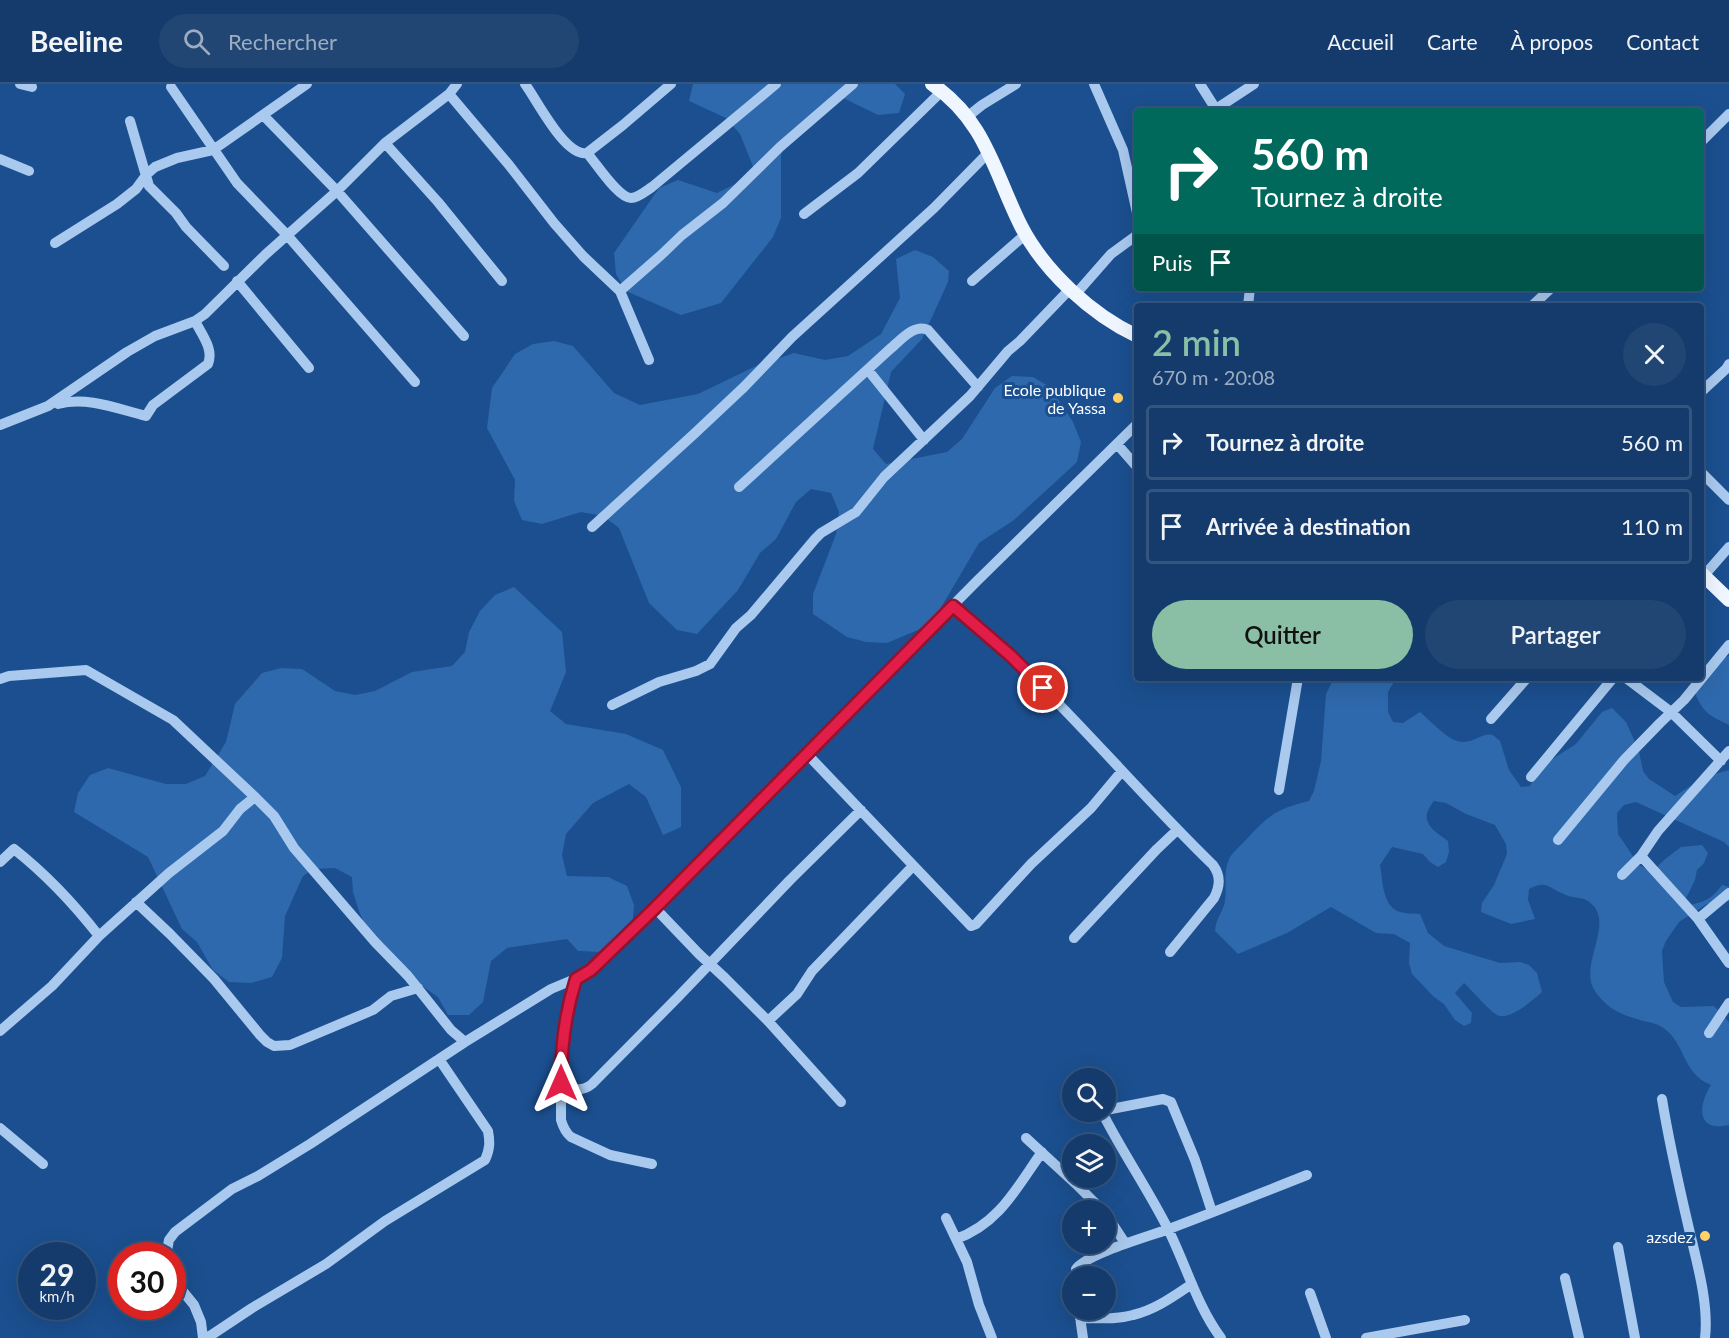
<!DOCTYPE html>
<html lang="fr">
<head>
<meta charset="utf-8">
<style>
	body { margin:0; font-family:Lato,sans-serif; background:#214673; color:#f1f3f6; height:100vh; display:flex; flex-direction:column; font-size:22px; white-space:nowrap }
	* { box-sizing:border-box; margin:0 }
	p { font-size:20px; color:#9dadc1 }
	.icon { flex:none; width:33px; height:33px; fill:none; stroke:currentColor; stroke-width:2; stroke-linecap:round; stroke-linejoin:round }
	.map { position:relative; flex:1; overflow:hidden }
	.side { position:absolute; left:1134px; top:219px; width:570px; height:378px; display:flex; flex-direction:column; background:#143b6b; border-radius:6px; box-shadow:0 6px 24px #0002,0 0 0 2px #33557e }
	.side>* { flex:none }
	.banner { position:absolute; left:1134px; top:24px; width:570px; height:183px; border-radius:6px; box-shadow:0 6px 24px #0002,0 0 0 2px #33557e; background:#00695c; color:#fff; overflow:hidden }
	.fabs { position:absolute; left:1062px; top:984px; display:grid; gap:12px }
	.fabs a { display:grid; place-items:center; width:54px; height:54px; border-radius:50%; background:#143b6b; box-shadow:0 6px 24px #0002,0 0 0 2px #33557e; font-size:30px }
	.speed { position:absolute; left:18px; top:1158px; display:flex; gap:12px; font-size:30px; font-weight:700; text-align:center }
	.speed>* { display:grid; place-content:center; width:78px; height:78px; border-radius:50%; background:#143b6b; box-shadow:0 6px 24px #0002,0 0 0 2px #33557e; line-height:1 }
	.speed small { font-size:15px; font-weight:400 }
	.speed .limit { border:9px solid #d22; background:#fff; color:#111 }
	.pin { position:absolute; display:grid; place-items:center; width:51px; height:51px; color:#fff; margin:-26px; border:3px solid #fff; border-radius:50%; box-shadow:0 2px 6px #0007 }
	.me { position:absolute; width:66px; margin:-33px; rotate:0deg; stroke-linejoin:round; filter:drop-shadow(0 0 4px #0008) }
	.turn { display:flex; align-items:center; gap:21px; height:126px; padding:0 18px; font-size:27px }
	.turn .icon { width:78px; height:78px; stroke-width:2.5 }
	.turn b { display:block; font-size:42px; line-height:51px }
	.then { display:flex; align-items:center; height:57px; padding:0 18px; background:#0003; gap:12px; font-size:22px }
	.round { display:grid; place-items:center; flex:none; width:63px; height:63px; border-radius:32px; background:#214673 }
	.summary { display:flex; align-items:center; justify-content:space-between; height:102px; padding:0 18px }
	h1 { font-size:36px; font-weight:600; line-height:45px; color:#8abfa5 }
	.primary-button { display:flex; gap:12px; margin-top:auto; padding:12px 18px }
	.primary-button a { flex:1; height:69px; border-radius:36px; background:#8abfa5; color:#111; font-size:24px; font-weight:600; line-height:69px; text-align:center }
	.primary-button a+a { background:#214673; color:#f1f3f6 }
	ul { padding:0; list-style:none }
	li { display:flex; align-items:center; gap:18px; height:75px; margin:0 12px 9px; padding:0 6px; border:3px solid #33557e; border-radius:6px }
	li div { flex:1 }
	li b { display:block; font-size:22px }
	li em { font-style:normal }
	header { display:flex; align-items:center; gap:36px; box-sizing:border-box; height:84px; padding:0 30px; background:#143b6b; border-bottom:2px solid #33557e }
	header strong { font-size:28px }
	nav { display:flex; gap:33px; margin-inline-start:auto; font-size:21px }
	.search { width:420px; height:54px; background:#214673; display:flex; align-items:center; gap:15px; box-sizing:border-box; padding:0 21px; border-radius:33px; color:#9dadc1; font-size:22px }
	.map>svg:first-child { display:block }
</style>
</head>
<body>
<header>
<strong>Beeline</strong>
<div class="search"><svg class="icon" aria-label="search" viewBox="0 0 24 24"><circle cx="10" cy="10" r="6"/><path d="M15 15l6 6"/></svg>Rechercher</div>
<nav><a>Accueil</a><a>Carte</a><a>À propos</a><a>Contact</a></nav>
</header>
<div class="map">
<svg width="1729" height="1254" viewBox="0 0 1729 1254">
	<rect width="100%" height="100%" fill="#1b4f8f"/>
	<path fill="#2e69ad" d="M693 0H895L905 10 899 29 878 31 841 13 788 50 781 71V134L773 153 721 219 681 231 626 207 616 190 614 169 659 104 678 96 717 109 756 90 740 50 726 34 689 17Z
		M915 166 933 173 949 187 948 198 922 255 891 288 873 365 886 380 947 368 962 355 995 304 1012 292 1033 293 1050 303 1073 338 1081 358 1077 378 1014 436 979 459 936 532 918 546 887 559 866 558 847 553 813 530V510L836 450 839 428 831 409 811 405 796 418 776 455 760 469 738 506 697 550 677 546 649 519 619 444 603 432 581 428 542 440 522 436 514 417 515 396 487 344 492 304 515 270 533 260 554 257 573 262 614 309 640 321 698 310 756 282 794 269 825 276 848 272 881 250 900 214 896 175Z
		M514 503 562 548 566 588 550 627 566 640 626 650 663 666 681 703V743L663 751 646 713 629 700 593 719 566 750 562 771 567 792 608 793 627 802 634 821 632 845 599 868 578 867 567 855 507 864 491 877 483 918 469 931H448L438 913 408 892 367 846 359 827 353 808 352 793 335 784 313 785 303 792 285 832 282 874 272 893 251 899 229 898 213 886 197 858 182 845 148 773 74 728 78 709 90 691 108 684 166 700H186L205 692 226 658 235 620 262 589 281 584 302 585 335 607 355 611 375 607 412 588 452 582 465 568 469 548 480 527 495 511Z
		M1729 572V641C1709 631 1704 630 1695 609L1722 574Z
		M1334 594H1396L1388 608V628L1393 638 1403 639 1420 628C1429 636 1444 651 1454 656 1472 663 1480 648 1492 651 1495 652 1497 655 1500 657L1509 686 1521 703 1530 702 1540 683 1576 660 1602 628 1612 624 1626 638 1639 667 1643 687 1649 695 1675 712 1704 693 1729 686V763L1724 758 1636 718 1624 721 1617 729 1618 750 1639 781 1652 788 1664 776 1681 763 1702 761 1708 769 1704 779 1697 786 1695 796 1686 814 1690 821C1707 817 1711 815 1722 801L1729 803V818L1728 817 1707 820 1679 838 1666 857 1662 867 1664 898 1673 918 1681 923 1714 922 1729 938V1041C1696 1049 1698 1021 1711 1001 1681 989 1686 958 1662 943 1656 939 1647 938 1640 936 1621 931 1606 924 1595 907 1577 881 1618 837 1588 817 1582 813 1573 814 1566 811 1549 805 1548 795 1529 805L1528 816 1535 835 1511 840 1481 828 1482 819 1494 801 1507 770 1506 760 1495 741 1466 730 1446 719 1434 717C1418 737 1431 745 1448 757L1449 768 1446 778 1438 783 1430 778 1423 770 1392 763 1380 781C1383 797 1382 822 1400 828 1406 830 1414 829 1420 830L1428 849 1444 862 1500 879 1520 878 1529 881 1537 889 1542 908C1533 916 1513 934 1500 932 1491 930 1473 907 1464 899L1455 909 1472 929 1471 939 1464 942 1455 936 1444 920 1434 913 1412 890 1409 879 1410 859 1394 850 1376 849 1331 823 1287 849 1238 870 1215 847C1216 833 1223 829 1225 817 1227 802 1223 790 1229 775 1232 769 1239 763 1244 758 1269 731 1274 726 1309 717L1314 707 1321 677 1326 610Z"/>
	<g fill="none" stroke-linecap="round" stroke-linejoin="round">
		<path stroke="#a9c9ee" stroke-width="10" d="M20 0 32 3
			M525 0C537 16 565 73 587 69L623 41 671 0
			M1094 0 1123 66 1137 129
			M1200 0 1217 27
			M171 3 237 99 287 151 415 298
			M449 10 509 81 554 139 583 172 620 207 649 276
			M1216 25 1254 0
			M263 31 337 107 464 252
			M967 33 982 21 1016 0
			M130 37 149 102 176 129 186 143 224 182
			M1701 58 1729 30
			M385 59 438 118 502 197
			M587 69C596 79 618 114 631 114 638 114 646 107 652 103L776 0
			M0 75 29 87
			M804 130 858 89 942 7
			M55 159 117 120 136 105 147 90 155 83 177 74 213 66 307 0
			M237 197 309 284
			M972 197 1026 150
			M620 207 660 172 682 151 723 119 780 63 853 0
			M1075 211 1111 170 1137 151
			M1248 222 1250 204
			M1532 222 1551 204
			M868 286 924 356
			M1701 308 1726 285 1729 280
			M58 320C87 312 118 325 146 332L153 321 208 280C214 265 202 251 195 237
			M0 341 48 322 127 268 155 252 195 237 205 230 266 170 337 107 385 59 449 10 457 0
			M1117 360 1137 383
			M1701 388 1729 416
			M739 403 890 265C900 257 914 239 928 246L978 303
			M592 443 694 350 744 303 792 253 934 124 989 68
			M1701 495 1729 463
			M953 522C972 539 993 555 1012 573 1082 640 1144 714 1213 781 1221 792 1220 802 1214 814L1170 868
			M1626 594 1671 628 1721 677
			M0 595 9 592 86 586 173 636 255 713
			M612 621 659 598 696 587 710 580 736 544 751 531 815 455 821 449 856 428 884 393 970 312 1008 267 1020 257 1070 205
			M1491 635 1527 594
			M807 670 971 842 976 840 1031 780 1091 724 1122 687
			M1531 693 1613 594
			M1279 706 1298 594
			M1558 756 1624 676 1660 639 1684 616 1729 561
			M1641 772 1698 835 1729 879
			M0 778 14 765C47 791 74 820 99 852
			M1622 791 1641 772 1658 747 1729 667
			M136 818 170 850 214 895 260 951 267 958 274 962 290 961 373 926 391 912 418 904
			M655 824 699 870 725 894 768 937 841 1018
			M1698 835 1729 809
			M1074 854 1157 765 1177 746
			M576 895 570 917 561 967V1036C563 1043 565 1048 571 1053L610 1071 652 1080
			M768 937 797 910 812 887 913 782
			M0 947 52 902 99 852 169 789 223 747 240 725 255 713 274 732 294 764 375 858 408 892 451 946 465 958
			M1709 949 1729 919
			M561 999C573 1005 581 1009 592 1000L678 913 790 796 861 726
			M1662 1015C1669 1059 1679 1102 1689 1145 1697 1179 1709 1220 1705 1254
			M1106 1026 1163 1015 1171 1018 1195 1076 1212 1128
			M1102 1028C1122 1068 1148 1105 1168 1145 1186 1181 1197 1222 1221 1254
			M0 1044 43 1080
			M1026 1054 1076 1100 1102 1126
			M1106 1130 1125 1159
			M946 1134 967 1178 979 1221 992 1254
			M956 1155C999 1140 1017 1103 1042 1068
			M1618 1163 1635 1254
			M166 1172 169 1156 175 1148 232 1105 258 1092 310 1060 465 958 551 905 582 892 591 887 977 497 1137 340
			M1076 1192V1185C1086 1170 1150 1152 1169 1145 1215 1128 1261 1109 1307 1091
			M172 1194 194 1221 201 1238 203 1254
			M1565 1194 1579 1254
			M1310 1209 1326 1254
			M1079 1226 1083 1254
			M1080 1234C1098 1234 1116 1236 1133 1231 1155 1226 1174 1212 1192 1200
			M207 1254 252 1224 326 1180 385 1137 485 1076C490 1065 490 1058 488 1047L439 975
			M1366 1254 1465 1236"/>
		<path stroke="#f0f6ff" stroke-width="14" d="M932 0C986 37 994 88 1021 142 1044 187 1092 231 1137 252
			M1701 489 1729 516"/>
	</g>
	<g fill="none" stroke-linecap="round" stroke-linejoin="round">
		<g stroke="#92132f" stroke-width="15">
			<path id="route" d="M561 999C561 963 565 929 576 895L591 886 655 824 953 522 1011 572 1043 604"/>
		</g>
		<use href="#route" stroke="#e11d48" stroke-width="10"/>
	</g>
	<g fill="#ffd166" stroke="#1b4f8f" stroke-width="2">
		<circle cx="1118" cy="314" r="6"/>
		<circle cx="1705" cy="1152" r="6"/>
	</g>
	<g text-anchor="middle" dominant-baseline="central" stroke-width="6" stroke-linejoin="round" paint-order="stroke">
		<g font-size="16" fill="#fff" stroke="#1b4f8f" text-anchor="end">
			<text x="1106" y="305">Ecole publique<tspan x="1106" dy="18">de Yassa</tspan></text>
			<text x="1693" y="1152">azsdez</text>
		</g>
	</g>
</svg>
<div class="fabs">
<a><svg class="icon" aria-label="search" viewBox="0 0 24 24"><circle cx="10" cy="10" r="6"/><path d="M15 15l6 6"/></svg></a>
<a><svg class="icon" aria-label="layers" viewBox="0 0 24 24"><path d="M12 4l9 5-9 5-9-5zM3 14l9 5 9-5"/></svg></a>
<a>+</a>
<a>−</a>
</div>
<div class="speed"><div>29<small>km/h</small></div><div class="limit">30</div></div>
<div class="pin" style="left:1043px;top:604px;background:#d93025"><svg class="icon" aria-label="arrive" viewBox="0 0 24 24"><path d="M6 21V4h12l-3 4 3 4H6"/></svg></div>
<svg class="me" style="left:561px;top:999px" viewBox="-20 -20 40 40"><path d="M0-17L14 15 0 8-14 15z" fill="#e11d48" stroke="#fff" stroke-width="4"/></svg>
<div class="banner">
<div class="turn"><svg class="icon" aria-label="right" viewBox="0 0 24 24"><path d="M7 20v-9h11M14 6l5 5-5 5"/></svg><div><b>560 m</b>Tournez à droite</div></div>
<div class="then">Puis<svg class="icon" aria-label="arrive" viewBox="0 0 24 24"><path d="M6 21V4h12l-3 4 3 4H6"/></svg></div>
</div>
<section class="side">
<div class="summary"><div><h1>2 min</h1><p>670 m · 20:08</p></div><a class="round"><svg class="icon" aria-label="close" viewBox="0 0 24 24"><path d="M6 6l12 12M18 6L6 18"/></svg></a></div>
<ul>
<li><svg class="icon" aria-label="right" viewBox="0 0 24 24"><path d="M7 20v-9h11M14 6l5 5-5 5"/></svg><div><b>Tournez à droite</b></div><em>560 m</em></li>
<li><svg class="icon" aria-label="arrive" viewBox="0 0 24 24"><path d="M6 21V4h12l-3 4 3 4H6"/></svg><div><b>Arrivée à destination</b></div><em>110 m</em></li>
</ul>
<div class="primary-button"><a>Quitter</a><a>Partager</a></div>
</section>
</div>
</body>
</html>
